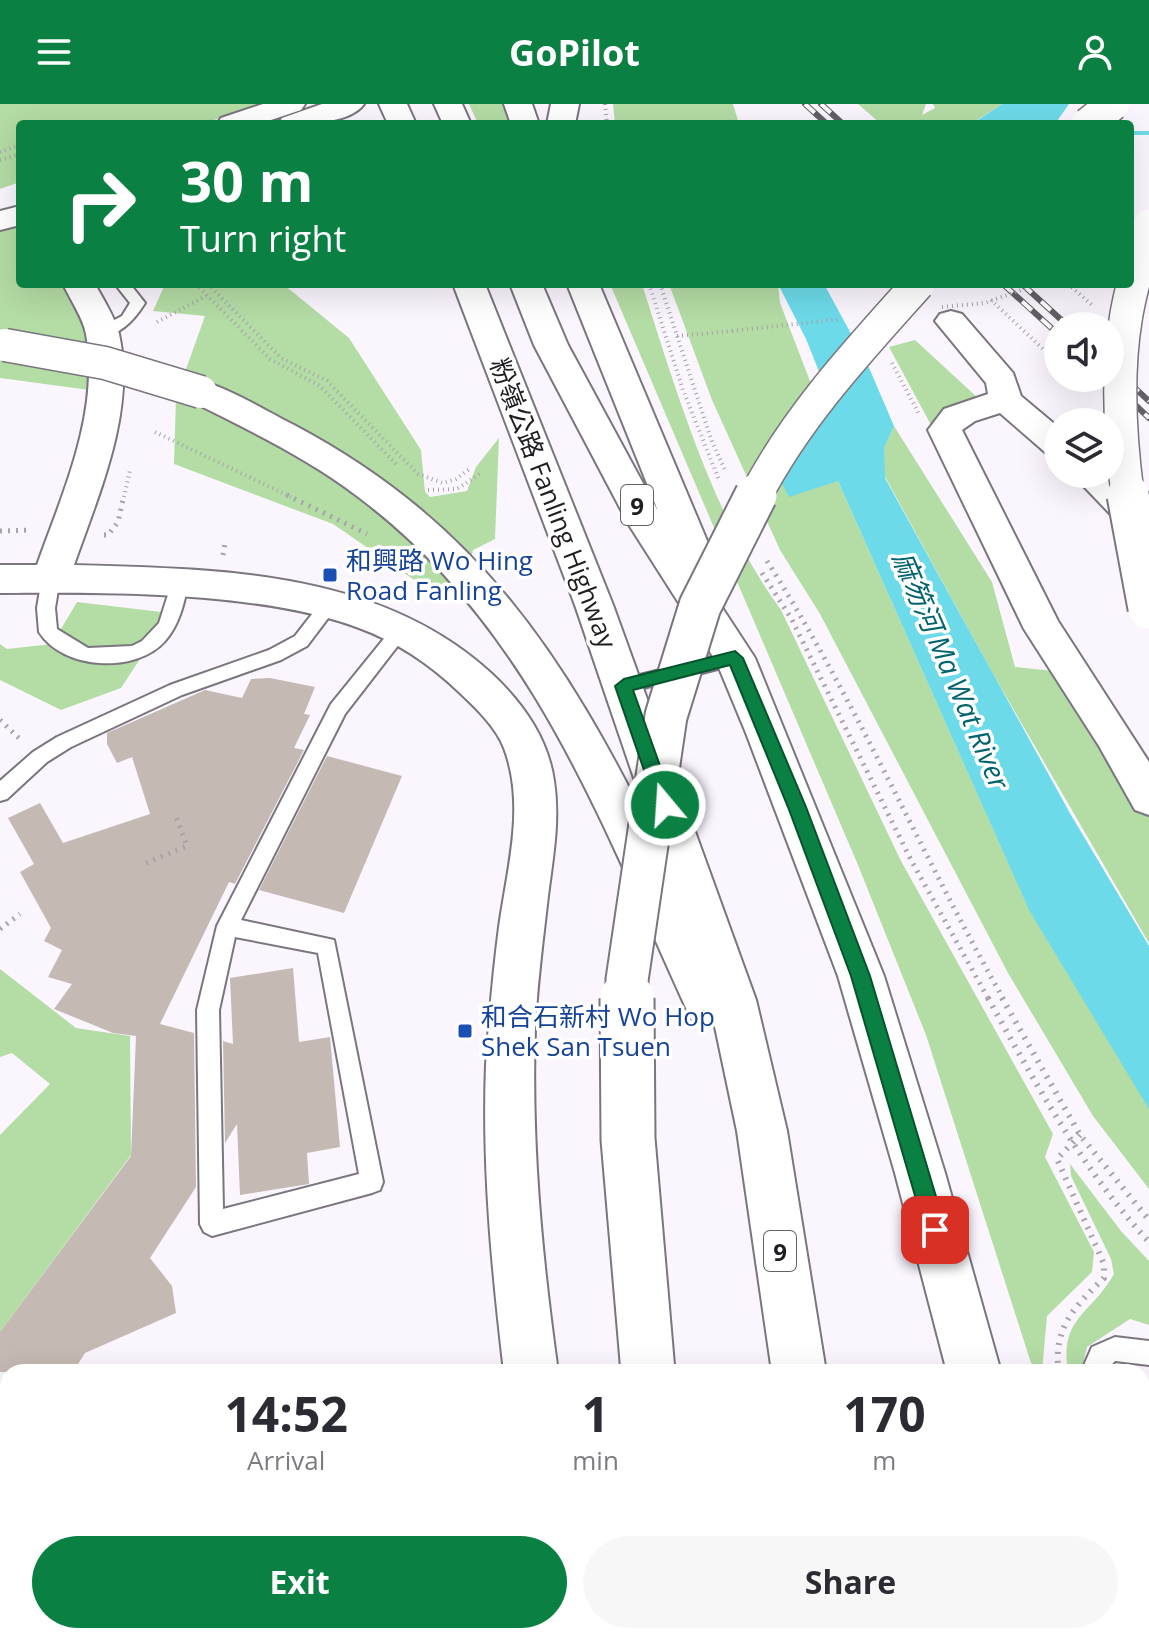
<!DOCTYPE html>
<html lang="en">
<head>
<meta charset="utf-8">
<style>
	body { margin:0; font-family:"Open Sans","Noto Sans TC",sans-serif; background:#f7f7f7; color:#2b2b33; height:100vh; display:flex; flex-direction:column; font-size:30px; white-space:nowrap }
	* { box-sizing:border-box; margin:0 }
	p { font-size:26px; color:#7c7c81 }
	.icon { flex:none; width:44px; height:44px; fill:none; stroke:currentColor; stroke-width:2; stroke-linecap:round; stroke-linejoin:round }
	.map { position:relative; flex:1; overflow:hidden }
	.drawer { position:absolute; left:0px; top:1260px; width:1150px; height:280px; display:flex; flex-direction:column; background:#fff; border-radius:24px 24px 0 0; box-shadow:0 8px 32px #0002 }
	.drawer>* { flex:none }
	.top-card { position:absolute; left:16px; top:16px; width:1118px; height:168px; border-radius:8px; box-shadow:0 8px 32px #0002; background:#0b8043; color:#fff; overflow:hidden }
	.buttons { position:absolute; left:1044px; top:208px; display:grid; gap:16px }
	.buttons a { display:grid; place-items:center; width:80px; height:80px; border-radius:50%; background:#fff; box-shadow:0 8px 32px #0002; font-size:40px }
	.pin { position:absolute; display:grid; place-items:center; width:68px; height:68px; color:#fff; margin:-34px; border-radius:16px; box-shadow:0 4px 12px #0006 }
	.me { position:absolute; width:88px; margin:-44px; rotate:342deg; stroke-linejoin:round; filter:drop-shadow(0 0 6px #0008) }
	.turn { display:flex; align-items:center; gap:28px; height:168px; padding:0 32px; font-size:36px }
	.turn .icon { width:104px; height:104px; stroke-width:2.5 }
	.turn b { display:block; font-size:56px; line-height:68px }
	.eta { display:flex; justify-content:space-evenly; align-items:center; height:136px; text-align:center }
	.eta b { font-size:48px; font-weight:700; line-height:56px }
	.primary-button { display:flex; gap:16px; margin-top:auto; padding:16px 32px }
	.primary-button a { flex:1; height:92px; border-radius:48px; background:#0b8043; color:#fff; font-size:32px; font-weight:700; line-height:92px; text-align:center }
	.primary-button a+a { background:#f7f7f7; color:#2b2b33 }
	header { display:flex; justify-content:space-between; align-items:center; height:104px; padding:0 32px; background:#0b8043; color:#fff; font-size:36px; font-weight:700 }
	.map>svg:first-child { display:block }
</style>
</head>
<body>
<header><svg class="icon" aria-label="menu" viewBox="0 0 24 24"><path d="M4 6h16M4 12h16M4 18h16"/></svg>GoPilot<svg class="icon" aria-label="person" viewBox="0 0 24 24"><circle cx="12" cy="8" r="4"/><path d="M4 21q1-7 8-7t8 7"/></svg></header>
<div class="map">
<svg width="1149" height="1540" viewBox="0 0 1149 1540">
	<rect width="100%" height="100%" fill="#fbf6fe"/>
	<path fill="#b4dca5" d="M0 0H266L201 20H20V78L0 85Z
		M469 0H511L515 20H478Z
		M613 0H733L739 20H615Z
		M858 0H926L922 11 935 4 933 0H1002L971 20H881Z
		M0 113H20V180H78L97 287 0 274Z
		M165 180H283L349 234 421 346 425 388 430 393 467 387 476 363 499 334 495 435 473 446 462 489 423 482 333 420 174 360 176 293 205 212 153 207Z
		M610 180H642C676 287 714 415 781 506L901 757 1053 1030 1045 1053 1094 1148 1092 1168 1047 1212 1042 1268 1031 1259 926 931 858 761Z
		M669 180H778L780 199 818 298 838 377 1027 801 1149 1004V1085L1093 1012 1008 869 820 510 780 446 712 296Z
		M915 236 978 294C958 299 942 302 931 321L889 243Z
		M894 322 992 478 1015 563 1053 567 1149 688V839L993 570 883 369 884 344Z
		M77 498 170 509 121 584 61 606 0 576V540L7 545 52 540Z
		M0 865 76 924 130 932 131 1051 0 1228V1031L50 980 12 949 0 953Z
		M1070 1060 1121 1127 1149 1157V1221L1130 1215 1087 1243 1081 1268H1068C1059 1213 1091 1211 1114 1170L1111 1155 1071 1072Z"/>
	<path fill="#6ddae9" d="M1002 0H1069L1055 20H972Z
		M778 180H824L867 259 894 322 884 344 885 374 1071 711 1149 842V1005L1029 806 838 377 789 393 767 351 826 285 806 235Z"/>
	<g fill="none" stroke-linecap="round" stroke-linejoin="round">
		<path fill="#6ddae9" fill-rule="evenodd" d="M1130 27H1149V31H1130Z"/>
	</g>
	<path fill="#c4b9b3" d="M270 574 315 583 304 610 310 611 294 644 304 646 235 780 229 778 160 920 194 929 196 1083 150 1154 172 1182 176 1209 85 1249 73 1268H0V1228L131 1052 136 932 113 929 54 905 72 880 48 873 62 846 44 837 51 824 20 768 34 760 8 714 40 699 63 739 150 710 132 653 117 659 107 640V629L205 586 242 594 251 575Z
		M327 652 402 672 344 809 259 786Z
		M293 864 299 938 330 933 340 1043 307 1049 309 1080 240 1091 237 1020 225 1039 223 937 233 940 230 874Z"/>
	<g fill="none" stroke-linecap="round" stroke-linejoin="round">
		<g stroke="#7a757e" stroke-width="4">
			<path id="lane" d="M115 180H130L145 199C135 215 118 235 97 231V225L122 212 130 199Z
				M51 468 60 474 55 504 57 525 88 544 132 542 142 537 159 519 173 475 179 474 188 480C184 500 179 521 165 537 136 570 63 566 39 528L37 504 42 474Z
				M329 494 338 501 307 542 281 556 182 591 71 643 47 658 7 695 0 697V677L33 648 57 633 170 581 269 546 295 532 323 496Z
				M401 519 410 526 345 610 241 816 334 836 383 1078 380 1086 372 1089 212 1132 204 1128 200 1120 197 906 217 822 331 600 395 521ZM235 833 318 849 359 1070 223 1105 219 906Z
				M735 547 741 549 744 554 741 559 624 589 615 582 624 575Z
				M1115 1233 1149 1237V1261L1115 1257 1105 1268H1081L1092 1243Z
				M1142 1426 1149 1429V1473L1142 1470Z"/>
		</g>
		<g stroke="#7a757e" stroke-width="4">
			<path id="street" d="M951 207 962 210 1013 269 1021 292 1058 323V353L1046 349 1000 309 975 317 962 326 1058 517 1149 658V711L1135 706 1099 642 1024 525 928 326 944 305 988 290 986 279 935 217 940 210Z
				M1072 370H1110C1140 398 1149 399 1149 443L1142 445 1129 441 1116 416Z"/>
		</g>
		<g stroke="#7a757e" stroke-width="4">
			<path id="secondary" d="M263 0H305L301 6 259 20H217L221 14Z
				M322 0H364C349 21 301 20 278 20L282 14Z
				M20 102V121L0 126V107Z
				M63 180H95C103 195 115 213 119 230 136 307 99 389 74 461 218 465 380 466 492 570 523 599 548 634 554 677 560 716 553 753 548 792 543 836 537 880 535 924 531 1040 542 1154 558 1268H504C492 1166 482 1064 486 961 489 915 493 869 499 823 507 765 526 702 504 644 496 623 476 604 459 588 430 560 397 538 359 524 261 487 105 488 0 489V461H37C63 388 100 308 86 230 83 214 70 195 63 180Z
				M543 1532H603L604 1540H544Z"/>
		</g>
		<g stroke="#7a757e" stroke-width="4">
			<path id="highway" d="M379 0H407L416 20H388Z
				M434 0H462L471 20H443Z
				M504 0H532L539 20H511Z
				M551 0H579L575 20H547Z
				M453 180H485L613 501 756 896 787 1027 826 1268H772L737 1027 714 918 707 921 691 915C602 722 534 524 357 392 306 353 246 325 189 296L184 288 189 280 201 277C233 286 264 306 294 321 477 418 565 552 654 733L575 501Z
				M510 180H542L568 241 658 407 567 180H599L721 470 715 480 708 482 755 554 884 872 945 1069 1001 1268H947L895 1069 838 872 746 629 717 559 629 421 534 241Z
				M652 1532H712L713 1540H653Z
				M810 1532H870L871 1540H811Z
				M1003 1532H1063L1065 1540H1005Z"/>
		</g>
		<path stroke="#a7a3aa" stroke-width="4" stroke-dasharray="1 4" stroke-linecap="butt" d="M605 0 607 20
			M0 48 20 41
			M0 56 20 50
			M196 180 270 255 320 282 396 360
			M208 180 281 254 327 277 418 370 443 379 456 375 471 364
			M649 180 683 286 719 376
			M660 180 712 338 726 368
			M1068 180 1092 201
			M991 196 1058 259
			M157 218 206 192
			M677 232 732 227
			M892 259 919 310
			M1073 274 1084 284
			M155 328 291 393
			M428 386 457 385 481 369
			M124 393 130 366"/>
		<path stroke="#a7a3aa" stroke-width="5" stroke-dasharray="2 6" stroke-linecap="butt" d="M287 391 367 430
			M0 427 31 426
			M104 431H108L118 418 124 391
			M223 451 225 439
			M767 457C856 597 922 752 1004 896
			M762 469 791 514 911 756 989 896
			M0 616 21 636
			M146 759 187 742 176 712
			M0 825 20 810"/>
		<path stroke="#a7a3aa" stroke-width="6" stroke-dasharray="2 7" stroke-linecap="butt" d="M988 894C1036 980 1082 1065 1149 1138
			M1002 894 1080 1031 1149 1116
			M1059 1268C1052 1225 1075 1202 1104 1174V1160L1057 1055 1080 1031"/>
		<use href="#lane" fill="#fff" fill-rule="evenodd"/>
		<use href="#street" fill="#fff" fill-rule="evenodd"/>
		<use href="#secondary" fill="#fff" fill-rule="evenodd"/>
		<use href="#highway" fill="#fff" fill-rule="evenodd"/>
		<g stroke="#626065" stroke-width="6">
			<path id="rail" d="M805 0 827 20
				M821 0 843 20
				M1003 180 1058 230
				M1022 180 1068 222
				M1110 261 1149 297
				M1107 274 1149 314"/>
		</g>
		<use href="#rail" stroke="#fff" stroke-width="4" stroke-dasharray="13" stroke-linecap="butt"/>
		<g stroke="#7a757e" stroke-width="35" stroke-linecap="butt">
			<path id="highway-bridge-far2" d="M1088 20 1113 0
				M5 241 105 259 201 288
				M755 393C797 312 858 247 918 180
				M1128 393C1120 334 1116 272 1126 213 1131 182 1141 152 1149 122"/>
		</g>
		<g stroke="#7a757e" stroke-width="45" stroke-linecap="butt">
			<path id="highway-bridge-far1" d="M1128 391 1149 504
				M627 896V876L666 612 700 502 756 391"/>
		</g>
		<g stroke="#7a757e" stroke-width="57" stroke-linecap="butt">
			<path id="highway-bridge" d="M627 894 628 1035 648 1268"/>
		</g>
		<path stroke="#a7a3aa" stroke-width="4" stroke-dasharray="1 4" stroke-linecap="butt" d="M942 203 985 199 1038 180
			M732 227 841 215"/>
		<use href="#highway-bridge-far2" stroke="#fff" stroke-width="32"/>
		<use href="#highway-bridge-far1" stroke="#fff" stroke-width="41"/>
		<use href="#highway-bridge" stroke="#fff" stroke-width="53"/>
	</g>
	<path fill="#0b8043" stroke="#07532c" stroke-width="2" d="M735 547 743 554 806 703 870 872 946 1126 943 1133 935 1136 928 1133 925 1126 851 872 788 703 730 561 633 586 674 701 665 708 656 701 615 582 624 575Z"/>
	<g fill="#1a4fb4" stroke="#fff" stroke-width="3">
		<rect x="322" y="463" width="16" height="16" rx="4"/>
		<rect x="457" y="919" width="16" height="16" rx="4"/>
	</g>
	<g text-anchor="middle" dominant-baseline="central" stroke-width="7" stroke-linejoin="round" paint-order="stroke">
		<g fill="#fff" stroke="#626164" stroke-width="2">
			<rect x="621" y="381" width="32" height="40" rx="6"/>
			<rect x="764" y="1127" width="32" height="40" rx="6"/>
		</g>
		<g font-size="24" font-weight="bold" fill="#1f1d21">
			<text x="637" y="401">9</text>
			<text x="780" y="1147">9</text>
		</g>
		<g font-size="26" fill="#1f1d21" stroke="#fff">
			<text transform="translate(554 399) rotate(69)">粉嶺公路 Fanling Highway</text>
		</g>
		<g font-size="26" fill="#164399" stroke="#fff" text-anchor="start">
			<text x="346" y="456">和興路 Wo Hing<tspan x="346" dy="30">Road Fanling</tspan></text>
			<text x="481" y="912">和合石新村 Wo Hop<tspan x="481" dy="30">Shek San Tsuen</tspan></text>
		</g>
		<g font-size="28" font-style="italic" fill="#00636e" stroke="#fff">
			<text transform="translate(952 566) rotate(67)">麻笏河 Ma Wat River</text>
		</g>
	</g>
</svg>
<div class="buttons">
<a><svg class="icon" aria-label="sound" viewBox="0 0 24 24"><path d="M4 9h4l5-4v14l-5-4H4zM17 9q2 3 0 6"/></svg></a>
<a><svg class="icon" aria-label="layers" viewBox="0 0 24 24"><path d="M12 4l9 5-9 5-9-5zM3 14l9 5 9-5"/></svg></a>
</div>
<div class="pin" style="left:935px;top:1126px;background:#d93025"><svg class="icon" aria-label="arrive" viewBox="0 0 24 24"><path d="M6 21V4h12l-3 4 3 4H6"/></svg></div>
<svg class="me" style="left:665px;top:701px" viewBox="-20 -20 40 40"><circle r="17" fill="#0b8043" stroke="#fff" stroke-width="3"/><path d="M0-11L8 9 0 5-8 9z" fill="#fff"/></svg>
<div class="top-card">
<div class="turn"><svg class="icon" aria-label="right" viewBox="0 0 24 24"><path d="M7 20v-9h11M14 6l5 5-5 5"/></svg><div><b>30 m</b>Turn right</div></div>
</div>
<section class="drawer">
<div class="eta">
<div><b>14:52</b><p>Arrival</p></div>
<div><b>1</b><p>min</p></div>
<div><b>170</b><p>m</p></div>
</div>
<div class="primary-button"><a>Exit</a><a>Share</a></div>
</section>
</div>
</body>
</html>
